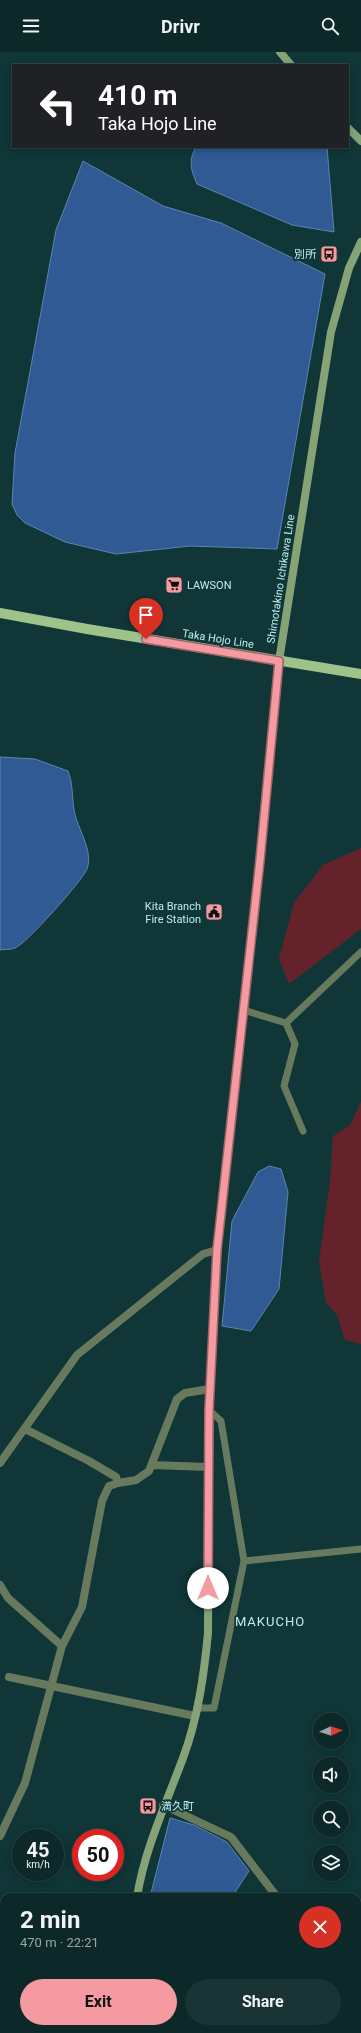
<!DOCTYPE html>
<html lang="en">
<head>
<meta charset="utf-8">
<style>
	body { margin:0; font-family:Roboto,"Noto Sans JP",sans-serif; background:#1a3435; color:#f1f3f6; height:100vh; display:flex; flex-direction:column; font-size:15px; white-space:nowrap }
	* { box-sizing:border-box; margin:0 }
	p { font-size:13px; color:#9aa6a8 }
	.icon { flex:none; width:22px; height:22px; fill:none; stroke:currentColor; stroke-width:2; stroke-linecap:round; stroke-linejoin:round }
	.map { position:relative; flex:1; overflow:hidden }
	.details { position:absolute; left:0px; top:1841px; width:361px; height:140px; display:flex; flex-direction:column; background:#0c2829; border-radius:12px 12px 0 0; box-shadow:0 2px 10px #0003,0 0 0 1px #2c4446 }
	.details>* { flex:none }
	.banner { position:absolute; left:12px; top:12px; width:337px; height:84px; border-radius:0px; box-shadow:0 2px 10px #0003,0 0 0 1px #2c4446; background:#202124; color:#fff; overflow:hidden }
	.needle { width:26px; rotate:87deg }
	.controls { position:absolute; left:313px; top:1661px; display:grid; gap:8px }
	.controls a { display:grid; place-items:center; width:36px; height:36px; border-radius:50%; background:#0c2829; box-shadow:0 2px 10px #0003,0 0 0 1px #2c4446; font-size:20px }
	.speed { position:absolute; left:12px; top:1777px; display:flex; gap:8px; font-size:20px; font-weight:700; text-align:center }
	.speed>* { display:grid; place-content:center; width:52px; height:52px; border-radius:50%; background:#0c2829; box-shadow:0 2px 10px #0003,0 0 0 1px #2c4446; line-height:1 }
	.speed small { font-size:10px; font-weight:400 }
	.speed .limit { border:6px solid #d22; background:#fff; color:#111 }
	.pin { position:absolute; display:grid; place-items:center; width:34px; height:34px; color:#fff; margin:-41px -17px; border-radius:50% 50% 50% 0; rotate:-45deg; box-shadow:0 0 4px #0007 }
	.pin .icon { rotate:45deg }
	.me { position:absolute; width:44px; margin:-22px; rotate:0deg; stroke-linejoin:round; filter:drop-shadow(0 0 3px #0008) }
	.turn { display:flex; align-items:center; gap:14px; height:84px; padding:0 20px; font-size:18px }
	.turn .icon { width:52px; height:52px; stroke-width:2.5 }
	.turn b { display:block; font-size:28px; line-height:34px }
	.round { display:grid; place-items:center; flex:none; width:42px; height:42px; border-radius:21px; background:#1a3435 }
	.headline { display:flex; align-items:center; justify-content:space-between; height:68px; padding:0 20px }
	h1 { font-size:24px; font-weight:700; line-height:30px }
	.cta { display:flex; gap:8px; margin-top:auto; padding:8px 20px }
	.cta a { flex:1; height:46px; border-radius:24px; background:#f49aa0; color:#111; font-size:16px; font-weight:700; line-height:46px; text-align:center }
	.cta a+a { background:#1a3435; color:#f1f3f6 }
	header { display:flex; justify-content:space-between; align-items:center; height:52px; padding:0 20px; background:#0c2829; font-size:18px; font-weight:700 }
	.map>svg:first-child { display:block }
</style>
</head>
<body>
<header><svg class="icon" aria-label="menu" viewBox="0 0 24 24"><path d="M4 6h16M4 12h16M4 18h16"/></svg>Drivr<svg class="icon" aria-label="search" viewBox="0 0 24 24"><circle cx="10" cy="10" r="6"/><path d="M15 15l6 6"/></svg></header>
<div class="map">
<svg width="361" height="1981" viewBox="0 0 361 1981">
	<rect width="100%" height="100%" fill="#103637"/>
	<path fill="#64232b" d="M361 796V877L289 932 279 907 294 851 323 813Z
		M361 1050V1292L345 1288 337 1263 326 1251 319 1209 330 1128 333 1084 350 1073Z"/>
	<path fill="#2f5a93" stroke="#5987ae" d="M196 95H327L334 180 292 173 197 132C191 118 188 109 196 95Z
		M83 109 163 154 221 171 325 222 277 497 190 494 116 502 65 490 25 471 17 463 12 452 15 401 56 178Z
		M0 705 35 707 68 719C73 731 72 745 74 758 77 776 94 799 87 817 82 829 26 892 15 896 11 898 5 897 0 898Z
		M269 1114 281 1117 288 1140 279 1237 251 1279 222 1274 232 1169 258 1120Z
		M170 1766 194 1773 227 1790 249 1819 232 1845H150Z"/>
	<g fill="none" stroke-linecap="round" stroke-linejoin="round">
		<path stroke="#677a5e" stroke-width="7" d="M243 958 286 971 361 900
			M286 971 295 992 284 1034 303 1079
			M244 1509 361 1497
			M197 1656H214L244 1509 221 1369 209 1358"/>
		<path stroke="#677a5e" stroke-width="8" d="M25 1377 89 1409 116 1425 118 1431
			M0 1411 77 1303 203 1202 217 1198
			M152 1413 208 1415
			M0 1533 8 1546 62 1594
			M9 1625 195 1664
			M163 1753 231 1785 277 1845
			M0 1784 25 1731 62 1594 82 1555 102 1449 109 1434 118 1431 136 1428 149 1419 177 1347 185 1341 210 1337
			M329 1977V1981
			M281 1979V1977"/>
		<path stroke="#86a377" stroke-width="8" d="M280 0 291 13
			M348 76 361 89
			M137 1845C145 1796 166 1752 183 1706 198 1666 204 1623 208 1581L209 1358 217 1198 260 808 279 609 331 280 349 216 361 190
			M125 1981V1977"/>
		<path stroke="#9dc38b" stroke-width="10" d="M0 561 87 577 361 622"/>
	</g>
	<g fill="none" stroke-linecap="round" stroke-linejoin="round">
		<g stroke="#9f6468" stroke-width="10">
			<path id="route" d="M146 587 279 609 260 808 217 1198 209 1358 208 1536"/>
		</g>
		<use href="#route" stroke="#f49aa0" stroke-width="7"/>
	</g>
	<defs>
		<g id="bus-square" transform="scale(0.9)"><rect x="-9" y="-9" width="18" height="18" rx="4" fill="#f49aa0" stroke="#103637"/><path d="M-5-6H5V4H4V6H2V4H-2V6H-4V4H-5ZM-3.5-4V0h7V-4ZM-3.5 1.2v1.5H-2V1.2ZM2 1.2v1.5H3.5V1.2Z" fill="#111"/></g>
		<g id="supermarket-square" transform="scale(0.9)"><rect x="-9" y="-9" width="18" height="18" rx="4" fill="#f49aa0" stroke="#103637"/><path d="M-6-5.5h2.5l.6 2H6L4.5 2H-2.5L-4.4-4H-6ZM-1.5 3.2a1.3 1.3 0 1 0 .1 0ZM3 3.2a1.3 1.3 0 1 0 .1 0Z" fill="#111"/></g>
		<g id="civic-square" transform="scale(0.9)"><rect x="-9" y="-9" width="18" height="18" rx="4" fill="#f49aa0" stroke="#103637"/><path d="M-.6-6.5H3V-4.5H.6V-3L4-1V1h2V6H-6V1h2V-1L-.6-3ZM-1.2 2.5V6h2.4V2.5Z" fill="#111"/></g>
	</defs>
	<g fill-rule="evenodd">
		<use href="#bus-square" x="329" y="202"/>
		<use href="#supermarket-square" x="174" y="533"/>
		<use href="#civic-square" x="214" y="860"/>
		<use href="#bus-square" x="148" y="1754"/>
	</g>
	<g text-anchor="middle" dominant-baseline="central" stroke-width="3.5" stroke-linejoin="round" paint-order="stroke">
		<g font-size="11" fill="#baefee" stroke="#103637" text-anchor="end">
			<text x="316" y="202">別所</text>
			<text x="187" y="533" text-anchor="start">LAWSON</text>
			<text x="201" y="854">Kita Branch<tspan x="201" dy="13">Fire Station</tspan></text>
			<text x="161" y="1754" text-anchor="start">満久町</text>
		</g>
		<g font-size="11" fill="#baefee" stroke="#103637">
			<text transform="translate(281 527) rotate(-81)">Shimotakino Ichikawa Line</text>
			<text transform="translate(218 587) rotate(9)">Taka Hojo Line</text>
		</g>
		<g font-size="13" letter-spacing="1" fill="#baefee" stroke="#103637">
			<text x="270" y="1569">MAKUCHO</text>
		</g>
	</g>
</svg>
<div class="controls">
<a><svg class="needle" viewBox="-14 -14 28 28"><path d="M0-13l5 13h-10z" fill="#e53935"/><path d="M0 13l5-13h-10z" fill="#9aa6a8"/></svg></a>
<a><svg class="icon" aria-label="sound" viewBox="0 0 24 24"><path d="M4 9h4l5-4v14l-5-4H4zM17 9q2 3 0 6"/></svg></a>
<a><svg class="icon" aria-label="search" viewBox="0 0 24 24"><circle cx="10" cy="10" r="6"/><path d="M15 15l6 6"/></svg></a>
<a><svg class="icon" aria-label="layers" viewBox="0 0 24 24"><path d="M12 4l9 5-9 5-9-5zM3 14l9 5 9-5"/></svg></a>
</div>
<div class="speed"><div>45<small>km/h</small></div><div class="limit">50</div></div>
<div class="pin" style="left:146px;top:587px;background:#d93025"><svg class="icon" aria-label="arrive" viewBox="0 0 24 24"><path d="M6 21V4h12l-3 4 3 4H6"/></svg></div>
<svg class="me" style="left:208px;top:1536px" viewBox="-20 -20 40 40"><circle r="19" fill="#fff"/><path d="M0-13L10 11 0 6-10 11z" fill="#f49aa0"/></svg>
<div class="banner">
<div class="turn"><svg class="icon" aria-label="left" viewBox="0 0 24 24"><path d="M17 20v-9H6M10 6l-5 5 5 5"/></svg><div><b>410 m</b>Taka Hojo Line</div></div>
</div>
<section class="details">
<div class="headline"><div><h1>2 min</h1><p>470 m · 22:21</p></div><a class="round" style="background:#d93025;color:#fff"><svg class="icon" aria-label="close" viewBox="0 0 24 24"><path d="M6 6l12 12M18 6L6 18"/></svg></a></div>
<div class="cta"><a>Exit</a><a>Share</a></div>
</section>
</div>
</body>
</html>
